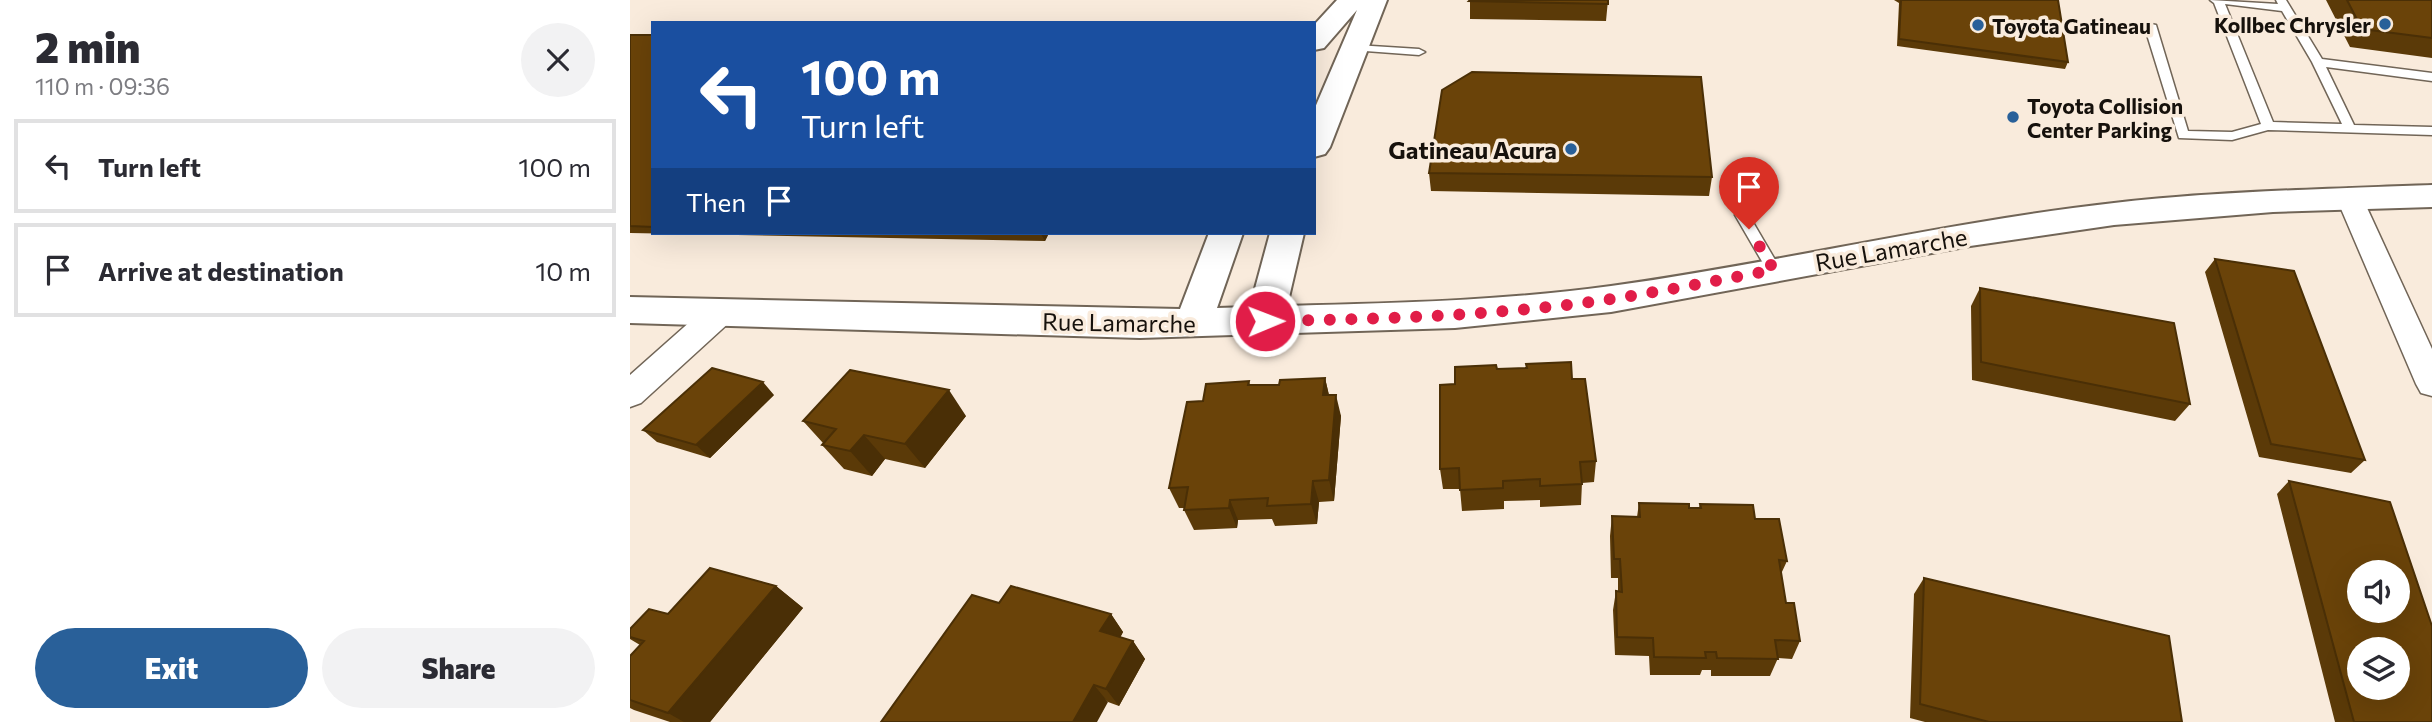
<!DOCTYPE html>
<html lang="en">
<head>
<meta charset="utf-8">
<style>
	body { margin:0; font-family:Commissioner,sans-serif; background:#f2f2f3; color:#2b2b33; height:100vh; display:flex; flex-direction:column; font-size:26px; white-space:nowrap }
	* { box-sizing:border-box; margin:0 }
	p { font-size:23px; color:#7c7c81 }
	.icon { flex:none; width:38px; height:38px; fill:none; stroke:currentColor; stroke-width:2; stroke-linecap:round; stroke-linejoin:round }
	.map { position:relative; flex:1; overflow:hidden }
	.sheet { display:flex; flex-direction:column; background:#fff; width:630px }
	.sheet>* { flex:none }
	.banner { position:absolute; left:21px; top:21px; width:665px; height:214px; border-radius:0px; box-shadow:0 7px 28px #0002; background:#1a4fa0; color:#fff; overflow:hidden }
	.fabs { position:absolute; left:1717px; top:560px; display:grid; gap:14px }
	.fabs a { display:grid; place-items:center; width:63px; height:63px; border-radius:50%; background:#fff; box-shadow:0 7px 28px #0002; font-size:35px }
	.pin { position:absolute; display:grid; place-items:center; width:60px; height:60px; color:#fff; margin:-72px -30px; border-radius:50% 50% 50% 0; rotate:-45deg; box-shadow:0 0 7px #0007 }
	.pin .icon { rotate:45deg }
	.me { position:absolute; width:77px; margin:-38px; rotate:89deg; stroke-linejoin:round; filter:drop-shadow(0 0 5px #0008) }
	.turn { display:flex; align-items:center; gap:24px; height:147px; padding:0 35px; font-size:32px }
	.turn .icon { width:91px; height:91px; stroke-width:2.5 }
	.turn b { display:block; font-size:49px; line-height:60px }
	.then { display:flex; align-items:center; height:66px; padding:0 35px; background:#0003; gap:14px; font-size:26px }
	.round { display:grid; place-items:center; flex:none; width:74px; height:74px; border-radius:37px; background:#f2f2f3 }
	.overview { display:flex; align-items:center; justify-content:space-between; height:119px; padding:0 35px }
	h1 { font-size:42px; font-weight:800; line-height:52px }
	.action { display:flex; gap:14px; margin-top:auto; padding:14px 35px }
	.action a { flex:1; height:80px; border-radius:42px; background:#296099; color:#fff; font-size:28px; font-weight:800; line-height:80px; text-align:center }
	.action a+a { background:#f2f2f3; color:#2b2b33 }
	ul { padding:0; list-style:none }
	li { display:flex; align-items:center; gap:21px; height:94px; margin:0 14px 10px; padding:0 21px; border:4px solid #e1e1e2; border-radius:0px }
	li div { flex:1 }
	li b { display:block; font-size:26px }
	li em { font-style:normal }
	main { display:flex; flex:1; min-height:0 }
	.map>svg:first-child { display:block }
</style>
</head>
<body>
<main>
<section class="sheet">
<div class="overview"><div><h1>2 min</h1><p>110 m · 09:36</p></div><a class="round"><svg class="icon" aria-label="close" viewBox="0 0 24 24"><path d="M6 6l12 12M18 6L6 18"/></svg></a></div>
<ul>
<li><svg class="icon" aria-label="left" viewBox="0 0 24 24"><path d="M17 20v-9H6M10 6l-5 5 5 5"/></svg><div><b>Turn left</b></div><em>100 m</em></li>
<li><svg class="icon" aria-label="arrive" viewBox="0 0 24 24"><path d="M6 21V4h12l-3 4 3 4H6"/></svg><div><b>Arrive at destination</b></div><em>10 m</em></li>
</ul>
<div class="action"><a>Exit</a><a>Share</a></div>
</section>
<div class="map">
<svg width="1802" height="722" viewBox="0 0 1802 722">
	<rect width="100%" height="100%" fill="#f9ebdc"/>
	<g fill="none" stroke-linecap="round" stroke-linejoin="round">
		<g stroke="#716557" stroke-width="3">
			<path id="service" d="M1580 0 1648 4 1646 0H1656L1692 59 1802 73V81L1696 67 1724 125 1802 127V135L1638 130 1602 140 1549 138 1514 25 1516 23 1526 25 1558 131 1602 132 1631 124 1584 3ZM1595 4 1652 11 1682 62 1712 124 1643 122Z
				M726 45 789 49 795 52 789 55 722 50V46Z
				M1112 210 1117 212 1151 270 1149 274 1144 275 1137 270 1105 215Z"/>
		</g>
		<g stroke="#716557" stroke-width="3">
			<path id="minor" d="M1719 188 1729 191 1732 197 1802 349V396L1791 393 1786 384 1706 197 1709 191Z
				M91 301 102 304 106 312 102 320 11 403 0 407V375L80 304Z"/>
		</g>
		<g stroke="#716557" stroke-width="4">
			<path id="tertiary" d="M707 0H757L700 147 695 154 684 157V110L727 10 694 48 684 50V25Z
				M1802 185V207L1643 212 1484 225 1340 246 981 312 825 328 510 338 0 323V297L550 309 579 233H613L587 308 620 307 640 233H674L657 306C765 303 873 301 981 286 1149 263 1315 222 1484 203 1589 191 1696 189 1802 185Z"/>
		</g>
		<use href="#service" fill="#fff" fill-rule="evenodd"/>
		<use href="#minor" fill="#fff" fill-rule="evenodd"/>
		<use href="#tertiary" fill="#fff" fill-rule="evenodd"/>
	</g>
	<path fill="#5b3a08" d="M840 0H978L976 21 840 19Z
		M1264 0H1428L1438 62 1435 69 1267 46 1269 3Z
		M1696 0H1802V58L1720 47Z
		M0 35H23V233H419L415 241 0 233Z
		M799 173 1082 177 1079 196 801 191Z
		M1585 259 1735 460 1721 473 1629 457 1575 272Z
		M1350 288 1560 404 1545 421 1342 380 1341 306Z
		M867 369 942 379 966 461 964 482 952 483 951 505 910 507V500L874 501V509L832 511 830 489H813L810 469 825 384Z
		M695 378 699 395 711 416 704 501 689 502 687 524 645 526 642 519 608 520 607 528 564 530 554 510V508H549L539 488 573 401 619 381 620 385H649Z
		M144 395 80 458 27 442 13 430Z
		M336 416 295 468 255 459 242 476 214 469 192 445 193 443 173 421Z
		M1659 481 1802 722H1705L1647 494Z
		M1009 503 1059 508H1069L1070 504 1125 519 1157 561 1151 574 1156 603 1170 641 1162 659 1148 658 1140 676H1081V670H1072L1070 675H1020L1019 656 985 655 983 610 986 591H988V578H981L980 536 982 516 1007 517Z
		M1294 578 1552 722H1295L1280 718 1284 594Z
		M146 586 173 608 80 722H40L4 710 0 708V656L10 645 0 639V629L38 614Z
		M369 603 481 614 493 632 490 638 503 641 515 659 489 706 478 702Z"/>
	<path fill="#4a2f06" d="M412 233H419L415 241 411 234Z
		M695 378 700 400 693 395Z
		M133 382 144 395 80 458 66 445Z
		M319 390 336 416 295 468 275 444Z
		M706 395 711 416 704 501 699 480Z
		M234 435 255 459 242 476 220 451Z
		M683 481 689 502 687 524 681 504Z
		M600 500 608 520 607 528 599 508Z
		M146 586 173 608 80 722H54L38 713Z
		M481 614 493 632 483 650 470 631Z
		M503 641 515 659 489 706 476 689Z
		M464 685 478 702 467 722H443Z"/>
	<path fill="#6a4309" stroke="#4a2f06" stroke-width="2" fill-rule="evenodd" d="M840 0H978V4L839 1Z
		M1271 0H1428L1438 62 1269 39Z
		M1717 0H1802V38L1732 29Z
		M0 35H23V227L0 226Z
		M842 72 1071 77 1082 177 799 173 812 90Z
		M334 233H412L411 234Z
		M1585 259 1664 271 1735 460 1641 444Z
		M1350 288 1544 323 1560 404 1351 362Z
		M941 362 942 379H955L966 461 950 462 952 484 910 486V479L873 481V488L830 490 829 468 810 469V385L825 384V367L866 365 867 369 897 368 896 364Z
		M82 368 133 382 66 445 13 430Z
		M220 370 319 390 275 444 234 435 220 451 192 445 206 429 173 421Z
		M695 378 693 395H706L699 480 683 481 681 504 637 506 638 498 600 500 599 508 554 510 558 487 539 488 557 402 573 401 576 384 619 381 618 385H649L650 380Z
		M1659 481 1760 502 1802 626V722H1724ZM1729 572H1768V611H1729ZM1729 649H1768V688H1729Z
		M1009 503 1059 504V508H1071L1070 504 1123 505 1125 519H1149L1157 561 1149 560 1156 603H1164L1170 641 1145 640 1148 659 1087 658 1086 652H1075L1076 658 1024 657 1023 638 987 637 986 591 992 592 990 559H984L982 516 1010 517Z
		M80 568 146 586 38 713 0 700V656L14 641 0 637V629L19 609 38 614Z
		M1294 578 1539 636 1552 722H1359L1290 704Z
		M381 586 481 614 470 631 503 641 476 689 464 685 443 722H251L342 595 369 603Z"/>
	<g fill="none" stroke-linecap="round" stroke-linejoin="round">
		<path stroke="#e11d48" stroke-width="12" stroke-dasharray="0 21.6" d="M635 321C751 319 867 316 981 299 1035 291 1089 280 1144 270L1119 229"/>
	</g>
	<g fill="#296099" stroke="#f9ebdc" stroke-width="2.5">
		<circle cx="1755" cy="24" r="7"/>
		<circle cx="1348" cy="25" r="7"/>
		<circle cx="1383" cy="117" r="7"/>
		<circle cx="941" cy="149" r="7"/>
	</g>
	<g text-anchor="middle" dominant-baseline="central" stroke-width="7" stroke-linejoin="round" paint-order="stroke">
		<g font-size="21" font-weight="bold" fill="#16110c" stroke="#f9ebdc" text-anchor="start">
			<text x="1741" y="24" text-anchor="end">Kollbec Chrysler</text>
			<text x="1362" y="25">Toyota Gatineau</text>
			<text x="1397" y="105">Toyota Collision<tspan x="1397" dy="24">Center Parking</tspan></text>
		</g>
		<g font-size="24" font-weight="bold" fill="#16110c" stroke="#f9ebdc" text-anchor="end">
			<text x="927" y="149">Gatineau Acura</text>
		</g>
		<g font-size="24" fill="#16110c" stroke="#f9ebdc">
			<text transform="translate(1261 249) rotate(-10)">Rue Lamarche</text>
			<text transform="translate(489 322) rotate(1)">Rue Lamarche</text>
		</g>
	</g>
</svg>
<div class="fabs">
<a><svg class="icon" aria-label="sound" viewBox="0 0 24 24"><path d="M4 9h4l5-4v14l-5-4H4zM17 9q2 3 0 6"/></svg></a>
<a><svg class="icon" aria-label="layers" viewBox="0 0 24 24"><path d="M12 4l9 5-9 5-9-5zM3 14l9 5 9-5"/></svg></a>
</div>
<div class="pin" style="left:1119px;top:229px;background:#d93025"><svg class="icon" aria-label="arrive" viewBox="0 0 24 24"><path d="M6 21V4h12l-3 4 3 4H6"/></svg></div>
<svg class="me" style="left:635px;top:321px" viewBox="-20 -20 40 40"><circle r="17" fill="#e11d48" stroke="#fff" stroke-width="3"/><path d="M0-11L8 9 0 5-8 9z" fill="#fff"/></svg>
<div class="banner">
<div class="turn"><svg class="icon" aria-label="left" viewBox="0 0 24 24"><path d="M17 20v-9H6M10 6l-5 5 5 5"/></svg><div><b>100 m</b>Turn left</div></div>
<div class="then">Then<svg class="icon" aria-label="arrive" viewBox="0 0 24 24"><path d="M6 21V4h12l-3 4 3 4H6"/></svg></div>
</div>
</div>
</main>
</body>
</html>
